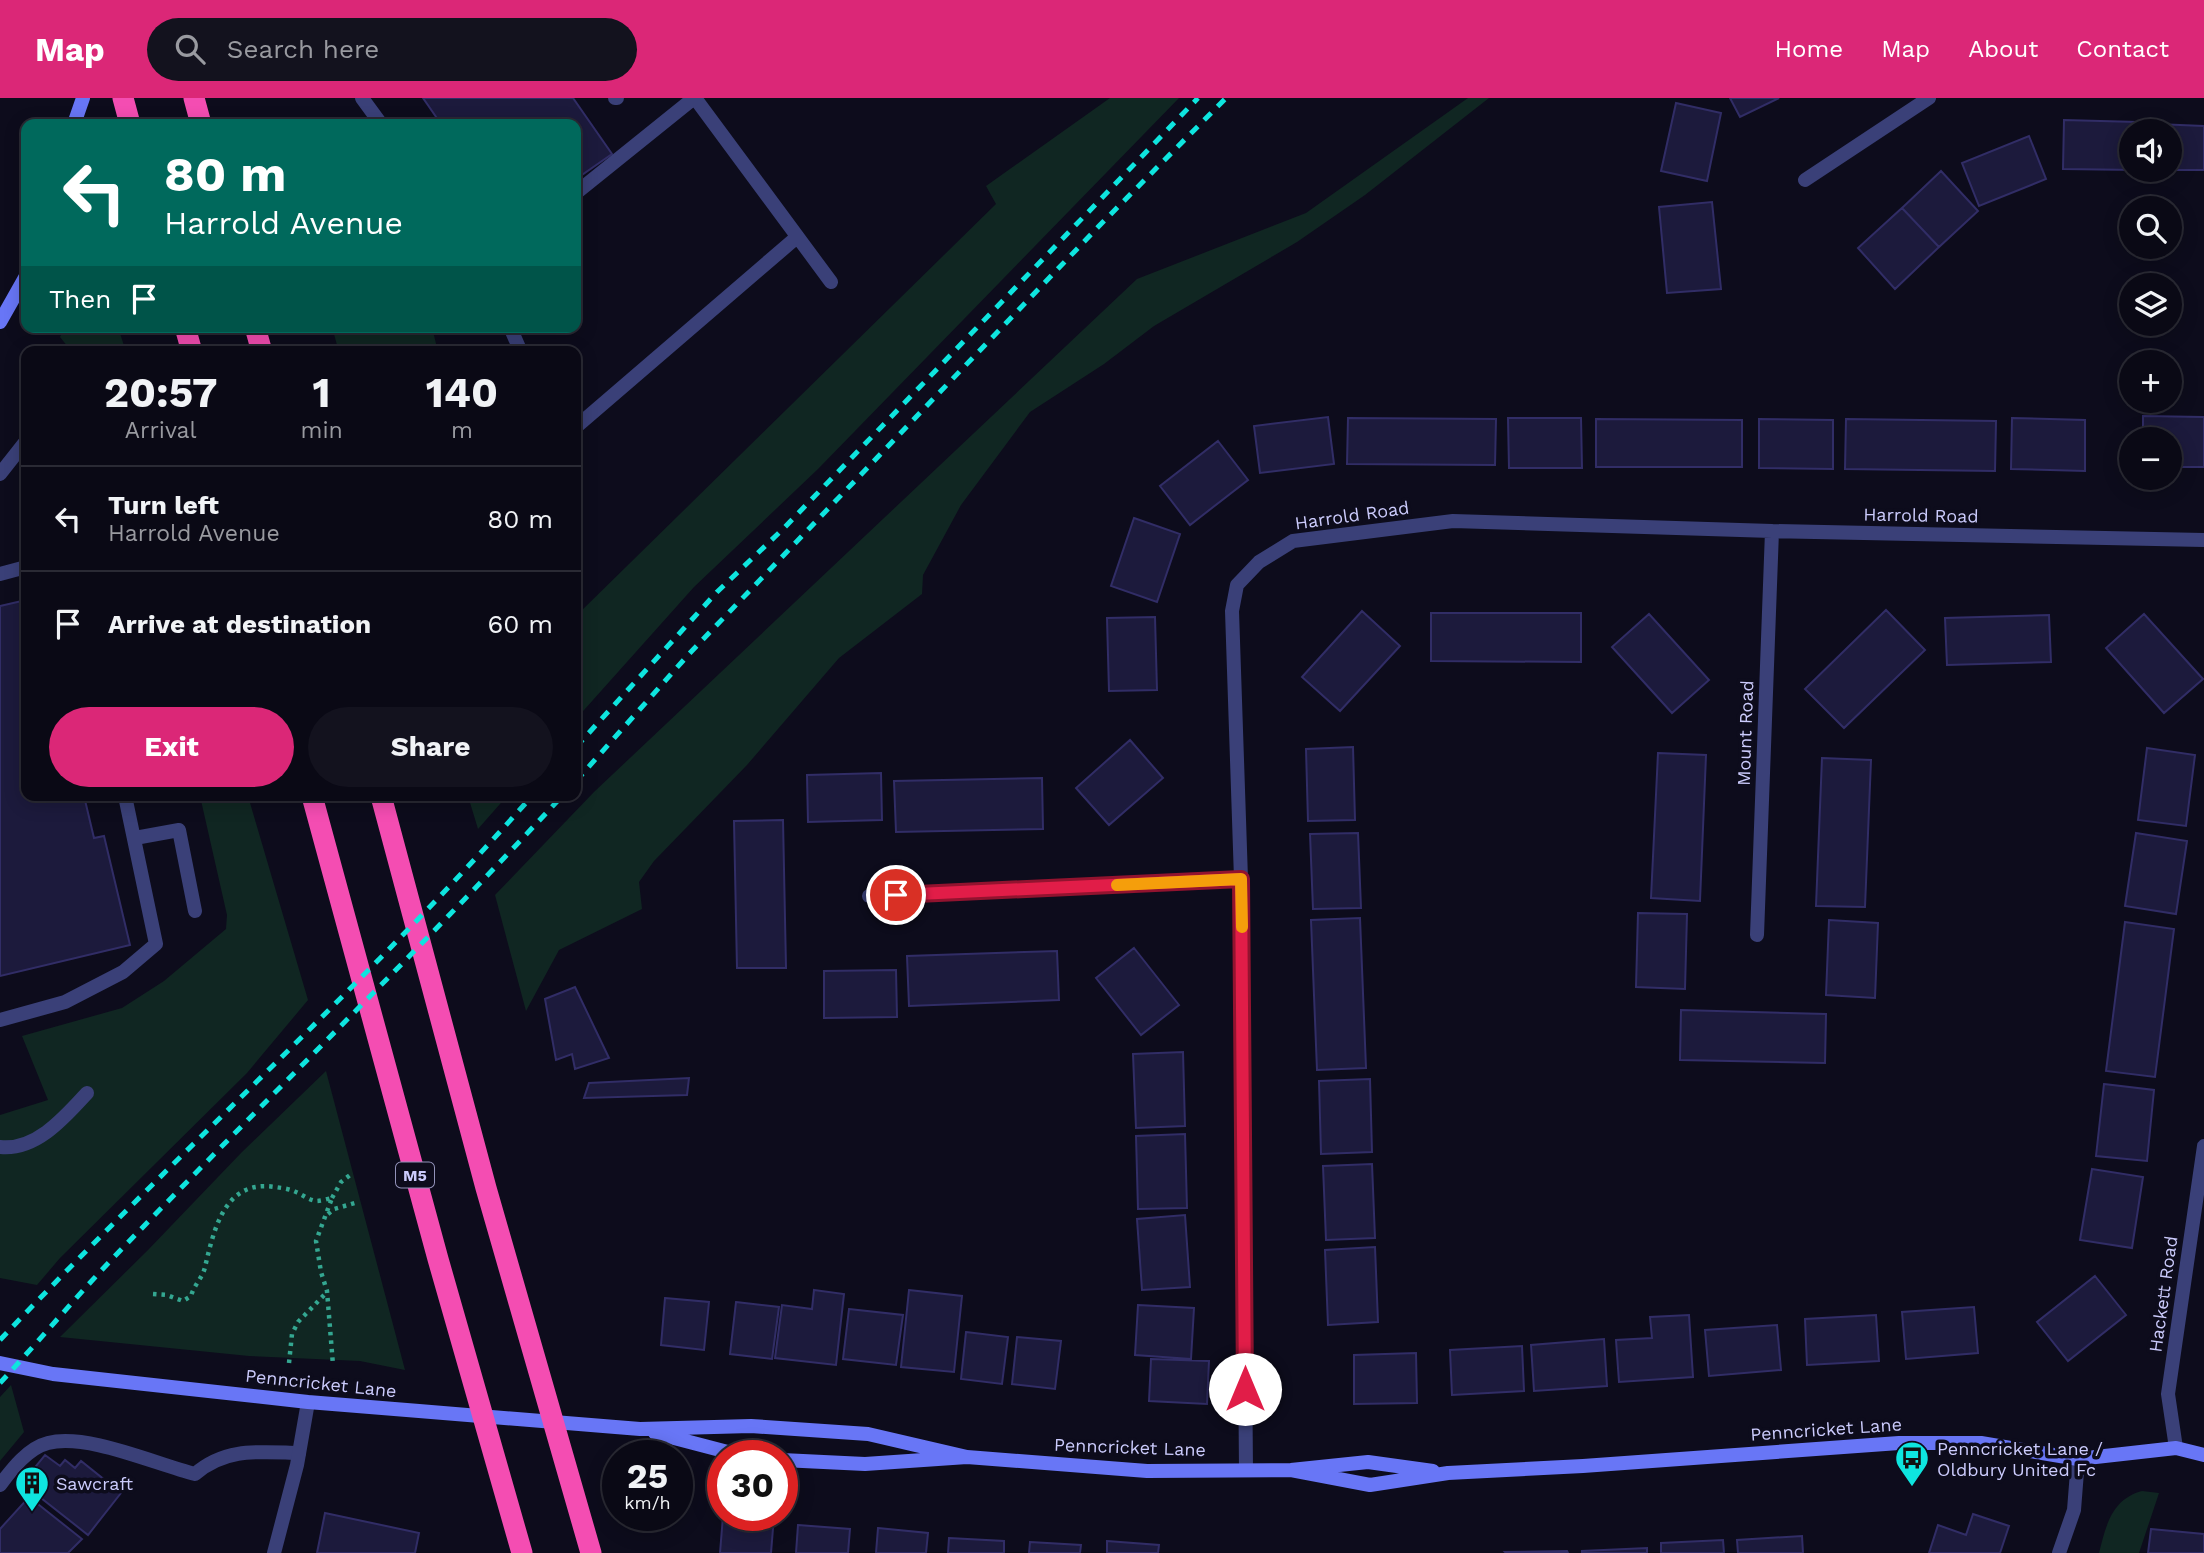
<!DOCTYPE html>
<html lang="en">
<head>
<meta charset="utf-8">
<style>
	body { margin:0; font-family:"Work Sans",sans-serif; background:#13121e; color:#f1f3f6; height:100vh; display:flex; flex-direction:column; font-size:26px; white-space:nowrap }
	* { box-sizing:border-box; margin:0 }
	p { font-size:23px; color:#999aa0 }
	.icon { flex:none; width:38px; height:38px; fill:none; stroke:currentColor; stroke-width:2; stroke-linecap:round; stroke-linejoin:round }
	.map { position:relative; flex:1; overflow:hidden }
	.drawer { position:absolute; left:21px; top:248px; width:560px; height:455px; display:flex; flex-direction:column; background:#0a0915; border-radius:14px; box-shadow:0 4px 18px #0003,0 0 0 2px #2a2a34 }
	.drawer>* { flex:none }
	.banner { position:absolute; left:21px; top:21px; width:560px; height:214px; border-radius:14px; box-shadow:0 4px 18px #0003,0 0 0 2px #2a2a34; background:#00695c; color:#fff; overflow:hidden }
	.controls { position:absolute; left:2119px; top:21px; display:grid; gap:14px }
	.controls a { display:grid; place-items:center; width:63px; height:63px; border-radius:50%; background:#0a0915; box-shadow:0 4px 18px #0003,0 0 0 2px #2a2a34; font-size:35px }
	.speed { position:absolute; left:602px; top:1342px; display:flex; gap:14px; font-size:35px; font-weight:700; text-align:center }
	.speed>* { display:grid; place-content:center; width:91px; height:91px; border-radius:50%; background:#0a0915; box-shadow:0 4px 18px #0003,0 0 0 2px #2a2a34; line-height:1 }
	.speed small { font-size:18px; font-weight:400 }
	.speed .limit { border:10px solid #d22; background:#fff; color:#111 }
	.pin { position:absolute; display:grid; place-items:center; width:60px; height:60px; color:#fff; margin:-30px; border:4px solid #fff; border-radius:50%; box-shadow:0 2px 7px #0007 }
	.me { position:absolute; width:77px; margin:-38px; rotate:0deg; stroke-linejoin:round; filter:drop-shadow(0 0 5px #0008) }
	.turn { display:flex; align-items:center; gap:24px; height:147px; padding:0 28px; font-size:32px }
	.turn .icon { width:91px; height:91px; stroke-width:2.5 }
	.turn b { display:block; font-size:49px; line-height:60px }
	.then { display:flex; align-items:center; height:66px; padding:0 28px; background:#0003; gap:14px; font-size:26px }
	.eta { display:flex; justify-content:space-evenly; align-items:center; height:119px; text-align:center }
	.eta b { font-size:42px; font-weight:700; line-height:49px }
	.primary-button { display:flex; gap:14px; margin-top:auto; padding:14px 28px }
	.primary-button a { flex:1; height:80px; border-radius:42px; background:#db2777; color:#fff; font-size:28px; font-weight:700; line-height:80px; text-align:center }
	.primary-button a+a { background:#13121e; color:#f1f3f6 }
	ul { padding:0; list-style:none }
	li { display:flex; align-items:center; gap:21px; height:105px; padding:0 28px; border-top:2px solid #2a2a34 }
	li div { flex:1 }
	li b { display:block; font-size:26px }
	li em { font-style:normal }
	header { display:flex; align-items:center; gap:42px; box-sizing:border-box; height:98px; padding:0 35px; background:#db2777; color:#fff }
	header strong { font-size:33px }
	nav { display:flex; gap:38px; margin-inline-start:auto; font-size:24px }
	.search { width:490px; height:63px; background:#13121e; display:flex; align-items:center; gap:18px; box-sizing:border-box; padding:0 24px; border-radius:38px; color:#999aa0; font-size:26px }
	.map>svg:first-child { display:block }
</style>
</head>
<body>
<header>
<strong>Map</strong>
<div class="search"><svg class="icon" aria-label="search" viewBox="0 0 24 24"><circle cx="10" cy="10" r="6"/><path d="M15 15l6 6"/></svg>Search here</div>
<nav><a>Home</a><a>Map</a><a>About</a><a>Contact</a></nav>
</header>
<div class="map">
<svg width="2204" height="1455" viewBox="0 0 2204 1455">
	<rect width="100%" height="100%" fill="#0d0c1c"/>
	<path fill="#102622" d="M1110 0H1179L818 371 694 489 576 621V518L996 106 986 88Z
		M1468 0H1489L1365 97 1297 144 1154 228 1104 266 1030 314 961 407 923 477 922 496 839 560 747 667 654 763 639 784 642 811 559 852 526 913 495 797 594 694 1137 181 1306 115Z
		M65 229H118L126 254H72L60 239Z
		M332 229H432L438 254H339Z
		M200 698H248L308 902 247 975 60 1160 37 1187 0 1180V1017L48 1002 22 938 122 910 164 883 226 831 227 817Z
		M468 698H507L478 731Z
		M326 973 405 1272 360 1263 249 1258 60 1239 148 1152 242 1054Z
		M11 1287 24 1334 0 1363V1299Z
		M2142 1393 2159 1395 2139 1455H2099C2106 1427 2112 1401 2142 1393Z"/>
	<path fill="#1c1a3c" stroke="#312d66" stroke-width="2" d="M423 0H573L612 56 576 81V26H441Z
		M1730 0H1779L1740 19Z
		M1676 5 1721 15 1707 83 1661 73Z
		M2064 22 2137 24V33H2132V72H2137L2063 71Z
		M2156 26 2204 28V72H2166H2170V33H2156Z
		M2029 38 2046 81 1979 108 1962 65Z
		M1941 73 1978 113 1939 149 1902 110Z
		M1712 104 1721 191 1667 195 1659 109Z
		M1902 110 1939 149 1895 191 1858 150Z
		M2143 318 2204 319V369H2170V341H2143Z
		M1328 319 1334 366 1260 375 1254 328Z
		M1348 320 1496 321 1495 367 1347 366Z
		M1508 320H1581L1582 370H1509Z
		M2012 320 2085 322V373L2011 371Z
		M1596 321 1742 322V369H1596Z
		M1759 321 1833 322V371L1759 370Z
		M1846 321 1996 323 1995 373 1845 371Z
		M1218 343 1248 382 1190 427 1160 388Z
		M1134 420 1180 436 1157 504 1111 488Z
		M26 502V698H84L94 740 104 738 130 847 0 878V508Z
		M1886 512 1925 552 1844 630 1805 591Z
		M1362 513 1400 548 1340 613 1302 579Z
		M1431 515H1581V564L1431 563Z
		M1649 516 1709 582 1672 615 1612 549Z
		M2144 516 2203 581 2164 615 2106 550Z
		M2049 517 2051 564 1947 567 1945 520Z
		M1155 519 1157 592 1109 593 1107 520Z
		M1130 642 1163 680 1109 727 1076 690Z
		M1353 649 1355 722 1308 723 1306 651Z
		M2147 650 2195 657 2186 728 2138 722Z
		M1658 655 1706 657 1700 803 1651 800Z
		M1822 660 1871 662 1865 809 1816 808Z
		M881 675 882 722 808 724 807 677Z
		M1042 680 1043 731 896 734 894 683Z
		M783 722 786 870H737L734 723Z
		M1358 735 1361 810 1313 811 1310 736Z
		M2136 735 2187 743 2176 816 2125 808Z
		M1638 815 1687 816 1685 891 1636 889Z
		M1360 820 1366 970 1317 972 1311 822Z
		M1829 822 1878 825 1875 900 1826 897Z
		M2125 824 2174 831 2155 979 2106 973Z
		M1134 850 1179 907 1141 937 1096 880Z
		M1057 853 1059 902 909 908 907 858Z
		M896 872 897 919 824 920V873Z
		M575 889 609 960 575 971 572 956 556 962 545 901Z
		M1681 912 1826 916 1825 965 1680 962Z
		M1183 954 1185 1028 1136 1030 1133 956Z
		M689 980 687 997 584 1000 589 985Z
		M1370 981 1372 1054 1321 1056 1319 983Z
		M2104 986 2154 992 2147 1063 2096 1058Z
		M1185 1036 1187 1110 1138 1111 1136 1038Z
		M1372 1066 1375 1140 1326 1142 1323 1068Z
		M2092 1071 2143 1079 2132 1150 2080 1142Z
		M1185 1117 1190 1189 1142 1192 1137 1121Z
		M1375 1149 1378 1224 1328 1227 1325 1152Z
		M2095 1178 2126 1217 2068 1263 2037 1224Z
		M814 1192 844 1196 836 1267 775 1260 782 1207 812 1211Z
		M909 1192 962 1198 954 1274 901 1269Z
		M665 1200 709 1204 704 1252 661 1247Z
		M736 1204 779 1209 772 1261 730 1256Z
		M1138 1207 1194 1210 1191 1261 1135 1257Z
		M1974 1209 1978 1255 1906 1261 1902 1214Z
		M849 1211 903 1217 896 1267 843 1261Z
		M1689 1217 1693 1279 1619 1284 1616 1242 1652 1240 1650 1219Z
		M1876 1217 1879 1263 1807 1267 1805 1221Z
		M1777 1227 1781 1272 1709 1278 1705 1232Z
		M966 1234 1008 1239 1002 1286 961 1281Z
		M1017 1239 1061 1243 1055 1291 1012 1286Z
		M1604 1241 1607 1288 1534 1293 1531 1247Z
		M1522 1248 1524 1293 1452 1297 1450 1252Z
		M1416 1255 1417 1305 1354 1306V1257Z
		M1151 1261 1209 1263 1207 1306 1149 1303Z
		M45 1357 60 1368 65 1362 75 1370 81 1363 121 1395 88 1437 22 1385Z
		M29 1399 82 1441 68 1455H0V1431Z
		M325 1415 419 1435 415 1455H317Z
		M1973 1416 2009 1428 2000 1455H1929L1938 1427 1966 1437Z
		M723 1418H774L771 1455H720Z
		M798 1427 850 1431 848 1455H796Z
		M878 1430 928 1435 926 1455H876Z
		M2151 1431 2204 1436V1455H2148Z
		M1802 1438 1803 1455H1738L1737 1442Z
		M949 1440 1004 1443V1455H948Z
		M1723 1442 1724 1455H1661V1445Z
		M1107 1443 1159 1447 1158 1455H1107Z
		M1030 1444 1081 1447 1080 1455H1029Z
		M1647 1450V1455H1582V1453Z
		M1567 1453 1568 1455H1506L1505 1454Z"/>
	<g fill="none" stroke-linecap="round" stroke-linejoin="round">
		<path stroke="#34a791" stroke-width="4.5" stroke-dasharray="3.5 5" stroke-linecap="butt" d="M332 1100 341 1084 350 1077
			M328 1116 334 1111 355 1105
			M153 1196 167 1197 183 1203 191 1198C194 1187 203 1179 205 1169 214 1132 224 1081 275 1089 282 1090 290 1091 296 1094 303 1097 309 1102 316 1103 321 1103 327 1101 332 1100L316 1143 321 1174 327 1193 333 1267
			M289 1265 292 1236 298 1224 327 1194"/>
		<path stroke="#3a4078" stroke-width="14" d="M362 0 381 26
			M615 0H617
			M695 0 831 184
			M576 95 694 0
			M510 229 521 254
			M576 329 797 139
			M0 376 26 343
			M0 476 26 469
			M135 740 179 732 195 813
			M0 922 65 904 123 874 156 846 125 698
			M0 1049C36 1053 65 1019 87 995
			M0 1387C12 1371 28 1350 48 1345 87 1335 155 1366 195 1376 226 1349 260 1354 299 1355"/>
		<path stroke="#3a4078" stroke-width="14" d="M1805 82 1929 0
			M869 798 1241 781
			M1757 837 1772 433
			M2176 1350 2168 1296 2204 1048
			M1246 1372 1241 781 1232 513 1237 487 1259 464 1293 443 1453 423 1772 433 2204 442
			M274 1455 297 1367 308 1304
			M2059 1455 2074 1412 2078 1361"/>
		<path stroke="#6876f6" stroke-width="14" d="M74 26 83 0
			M0 224 26 178
			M0 1265 53 1276 308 1304 419 1313 640 1331 751 1328 868 1336 967 1359
			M655 1335 743 1358
			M782 1362 865 1366 967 1359 1147 1373 1291 1372 1368 1364 1433 1373
			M1291 1372 1370 1387 1448 1375 1583 1368 1899 1345H1981L2078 1361 2176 1350 2204 1357"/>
		<path stroke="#f44db2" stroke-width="21" d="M123 0 130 26
			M194 0 201 26
			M185 229 192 254
			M255 229 262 254
			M312 698 438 1161 522 1455
			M381 698 486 1090 591 1455"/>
		<path stroke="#0ee5df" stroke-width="5" stroke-dasharray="10 9" stroke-linecap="butt" d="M576 649 717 494 784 430 1198 0
			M576 683 689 556 1099 128 1226 0
			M0 1242C174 1058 364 888 532 698
			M0 1285C38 1244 75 1200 114 1159 262 1005 416 856 562 698"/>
	</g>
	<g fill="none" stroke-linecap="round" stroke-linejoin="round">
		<g stroke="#92132f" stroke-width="18">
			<path id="route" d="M896 797 1241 781 1245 1291"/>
		</g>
		<use href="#route" stroke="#e11d48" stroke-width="12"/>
		<path stroke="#f59e0b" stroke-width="12" d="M1117 787 1241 781 1242 829"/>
	</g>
	<defs>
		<g id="bus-pin" transform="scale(1.75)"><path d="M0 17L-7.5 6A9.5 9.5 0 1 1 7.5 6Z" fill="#0ee5df" stroke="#0d0c1c"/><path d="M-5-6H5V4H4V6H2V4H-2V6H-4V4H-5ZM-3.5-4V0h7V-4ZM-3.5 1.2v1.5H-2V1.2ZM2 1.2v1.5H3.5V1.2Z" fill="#111"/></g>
		<g id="building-pin" transform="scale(1.75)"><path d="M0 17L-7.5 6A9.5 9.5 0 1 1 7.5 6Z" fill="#0ee5df" stroke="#0d0c1c"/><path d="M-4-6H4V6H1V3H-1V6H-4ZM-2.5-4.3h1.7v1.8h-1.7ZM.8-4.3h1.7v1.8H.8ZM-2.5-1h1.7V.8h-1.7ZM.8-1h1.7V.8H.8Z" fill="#111"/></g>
	</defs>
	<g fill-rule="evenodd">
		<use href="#bus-pin" x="1912" y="1360"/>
		<use href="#building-pin" x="32" y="1385"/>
	</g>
	<g text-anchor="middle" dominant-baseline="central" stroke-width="7" stroke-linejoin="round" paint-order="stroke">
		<rect fill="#0d0c1c" stroke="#9292b9" stroke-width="2" x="396" y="1064.5" width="38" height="25" rx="5"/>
		<g font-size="16" font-weight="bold" fill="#cbcbfc">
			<text x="415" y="1077">M5</text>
		</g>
		<g font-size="18" fill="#cbcbfc" stroke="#0d0c1c">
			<text transform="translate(1352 417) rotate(-8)">Harrold Road</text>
			<text transform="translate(1921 417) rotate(1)">Harrold Road</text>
			<text transform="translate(1745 635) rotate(-88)">Mount Road</text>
			<text transform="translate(2163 1196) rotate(-82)">Hackett Road</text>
			<text transform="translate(321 1285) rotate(6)">Penncricket Lane</text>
			<text transform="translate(1826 1331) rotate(-4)">Penncricket Lane</text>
			<text transform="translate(1130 1349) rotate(2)">Penncricket Lane</text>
		</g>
		<g font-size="18" fill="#cbcbfc" stroke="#0d0c1c" text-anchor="start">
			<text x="1937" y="1350">Penncricket Lane /<tspan x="1937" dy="21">Oldbury United Fc</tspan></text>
			<text x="56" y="1385">Sawcraft</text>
		</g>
	</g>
</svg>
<div class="controls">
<a><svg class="icon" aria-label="sound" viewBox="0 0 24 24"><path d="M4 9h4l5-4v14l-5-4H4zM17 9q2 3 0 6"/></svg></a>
<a><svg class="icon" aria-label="search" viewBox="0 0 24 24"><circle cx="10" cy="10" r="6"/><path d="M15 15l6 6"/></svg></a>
<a><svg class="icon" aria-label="layers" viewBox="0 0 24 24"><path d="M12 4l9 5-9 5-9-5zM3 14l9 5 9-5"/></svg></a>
<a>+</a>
<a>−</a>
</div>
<div class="speed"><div>25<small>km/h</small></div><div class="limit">30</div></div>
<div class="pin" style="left:896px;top:797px;background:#d93025"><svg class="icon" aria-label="arrive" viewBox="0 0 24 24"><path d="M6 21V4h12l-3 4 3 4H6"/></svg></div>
<svg class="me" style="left:1245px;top:1291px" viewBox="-20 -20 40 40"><circle r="19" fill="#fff"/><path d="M0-13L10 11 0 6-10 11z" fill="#e11d48"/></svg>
<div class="banner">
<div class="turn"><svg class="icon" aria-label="left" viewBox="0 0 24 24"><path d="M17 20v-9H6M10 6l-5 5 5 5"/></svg><div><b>80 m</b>Harrold Avenue</div></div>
<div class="then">Then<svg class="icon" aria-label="arrive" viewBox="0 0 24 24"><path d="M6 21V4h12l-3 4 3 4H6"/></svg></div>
</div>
<section class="drawer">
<div class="eta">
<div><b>20:57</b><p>Arrival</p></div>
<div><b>1</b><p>min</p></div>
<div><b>140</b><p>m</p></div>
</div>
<ul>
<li><svg class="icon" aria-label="left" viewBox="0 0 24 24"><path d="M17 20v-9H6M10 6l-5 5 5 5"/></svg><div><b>Turn left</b><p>Harrold Avenue</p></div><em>80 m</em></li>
<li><svg class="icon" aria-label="arrive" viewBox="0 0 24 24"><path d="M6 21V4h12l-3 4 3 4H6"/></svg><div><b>Arrive at destination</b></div><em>60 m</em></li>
</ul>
<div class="primary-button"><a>Exit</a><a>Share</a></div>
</section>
</div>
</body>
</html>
